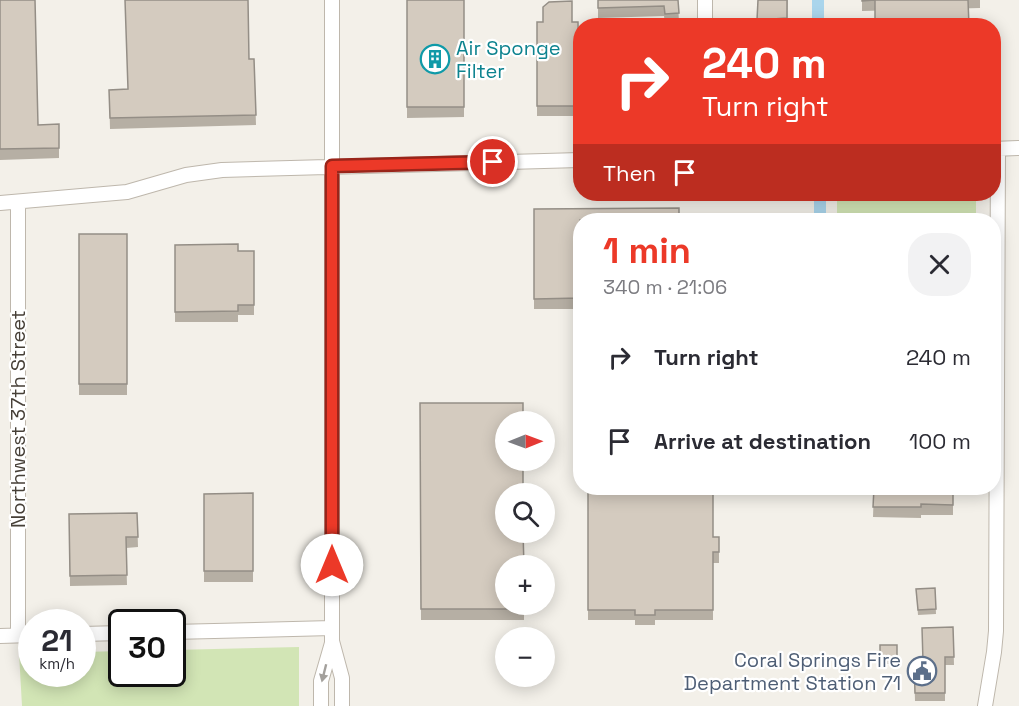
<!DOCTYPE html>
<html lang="en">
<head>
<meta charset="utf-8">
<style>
	body { margin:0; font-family:"Space Grotesk",sans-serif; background:#f2f2f3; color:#2b2b33; height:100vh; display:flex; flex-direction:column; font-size:22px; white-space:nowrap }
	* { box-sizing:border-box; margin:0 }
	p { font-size:20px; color:#7c7c81 }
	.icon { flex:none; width:33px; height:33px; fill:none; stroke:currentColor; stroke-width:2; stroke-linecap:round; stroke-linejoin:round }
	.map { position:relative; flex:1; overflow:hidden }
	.panel { position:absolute; left:573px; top:213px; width:428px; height:282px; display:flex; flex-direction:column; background:#fff; border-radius:24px; box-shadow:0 3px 15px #0003 }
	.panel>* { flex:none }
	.top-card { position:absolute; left:573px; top:18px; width:428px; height:183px; border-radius:24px; box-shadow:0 3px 15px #0003; background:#ec3928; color:#fff; overflow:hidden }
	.needle { width:39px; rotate:89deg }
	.tools { position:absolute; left:495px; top:411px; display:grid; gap:12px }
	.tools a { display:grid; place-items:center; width:60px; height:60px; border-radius:50%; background:#fff; box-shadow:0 3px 15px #0003; font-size:30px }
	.speed { position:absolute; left:18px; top:609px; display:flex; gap:12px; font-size:30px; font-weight:700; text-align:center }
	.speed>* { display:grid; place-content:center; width:78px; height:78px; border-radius:50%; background:#fff; box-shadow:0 3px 15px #0003; line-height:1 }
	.speed small { font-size:15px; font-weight:400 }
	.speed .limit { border:3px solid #111; border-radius:9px; background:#fff; color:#111 }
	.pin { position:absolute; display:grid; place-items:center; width:51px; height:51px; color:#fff; margin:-26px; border:3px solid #fff; border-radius:50%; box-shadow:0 2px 6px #0007 }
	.me { position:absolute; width:66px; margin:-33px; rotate:0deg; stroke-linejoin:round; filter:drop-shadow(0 0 4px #0008) }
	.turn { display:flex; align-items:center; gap:21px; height:126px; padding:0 30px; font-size:27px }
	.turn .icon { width:78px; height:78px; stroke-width:2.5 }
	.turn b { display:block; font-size:42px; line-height:51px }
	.then { display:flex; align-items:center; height:57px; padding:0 30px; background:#0003; gap:12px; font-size:22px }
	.round { display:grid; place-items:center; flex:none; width:63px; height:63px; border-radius:24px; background:#f2f2f3 }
	.overview { display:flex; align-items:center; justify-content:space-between; height:102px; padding:0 30px }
	h1 { font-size:36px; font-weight:600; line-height:45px; color:#ec3928 }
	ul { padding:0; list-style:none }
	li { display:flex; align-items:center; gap:18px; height:84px; padding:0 30px }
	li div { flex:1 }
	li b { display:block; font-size:22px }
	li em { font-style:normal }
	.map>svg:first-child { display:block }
</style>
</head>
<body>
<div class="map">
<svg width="1019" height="706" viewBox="0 0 1019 706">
	<rect width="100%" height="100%" fill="#f3f0e9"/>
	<path fill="#d2e5b5" d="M837 194H976V220H837Z
		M299 647V706H22L19 653H31L32 674H82L83 652 121 651 122 674H172L173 650Z"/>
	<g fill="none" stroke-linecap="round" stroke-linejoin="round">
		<path stroke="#aad5ec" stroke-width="12" d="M818 0V26
			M820 194V220"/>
		<g stroke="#beb7ac" stroke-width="16">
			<path id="minor" d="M332 0V641L342 678V706
				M705 0V26
				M993 149 1019 148
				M18 202V635
				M0 203 127 192 186 175 222 170 580 160
				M172 632 332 628
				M82 634 122 633
				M0 636 32 635
				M321 706V681L332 643
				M985 706 994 652 996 631 998 149"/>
		</g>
		<use href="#minor" stroke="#fff" stroke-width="14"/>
	</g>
	<path fill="#b6afa4" d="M0 0 38 125 59 124V158L0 160Z
		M407 0H464V117L407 118Z
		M598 0H678L679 23 665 24 664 16 598 18Z
		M758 0H788L787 26H757Z
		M862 0H980V8L862 11Z
		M537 22H578L579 116H537Z
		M249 59H254L256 125 110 129 109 90 128 89Z
		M534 209 580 220V309H534Z
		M79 234H127V395H79Z
		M175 245 238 251H254V315H238V322H175Z
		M420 403 524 604V620H421Z
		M583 488H713V537L719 552V563H713V620H655V625H635V620H588V491H583Z
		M874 488H953V515H921V518L873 517Z
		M253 493V582H204V494Z
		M137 513 138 547 126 548 127 585 70 586 69 514Z
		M935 588 936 614 918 615 916 589Z
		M953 627 954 665H945V701H915L914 661H923Z
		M880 645H897V664H880Z"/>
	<path fill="#d4cbbf" stroke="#948e86" stroke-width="1.5" d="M0 0H35L38 125 59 124V148L0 149Z
		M125 0H248L249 59H254L256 115 110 118 109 90 128 89Z
		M407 0H464V107H407Z
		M598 0H678L679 13 665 14 664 6 598 8Z
		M758 0H787V18L757 20Z
		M862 0H968L969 26H875V0L862 1Z
		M572 1V22H578L579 106H537V22H543V7L549 2Z
		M679 208V220H580V298L534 299V209Z
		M79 234H127V384H79Z
		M238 244V251H254V305H238V311L175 312V245Z
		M420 403H523V422H506V460H523V494H506V532H523L524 566H506V604H524V609H421Z
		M588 488H713V537H719V552H713V610H655V615H635V610H588Z
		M874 488H953V505L921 504V507H873Z
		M253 493V571H204V494Z
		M137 513 138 537H126L127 575 70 576 69 514Z
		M935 588 936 609 918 610 916 589Z
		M953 627 954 657H945V693H915L914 661H923L922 628Z
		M880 645H897V659H880Z"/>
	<defs><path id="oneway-solid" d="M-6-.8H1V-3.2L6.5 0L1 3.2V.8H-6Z" transform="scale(1.5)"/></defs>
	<use fill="#a3a09c" href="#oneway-solid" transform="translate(324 673) rotate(104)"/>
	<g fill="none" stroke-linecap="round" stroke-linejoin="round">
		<g stroke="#99251a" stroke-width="15">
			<path id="route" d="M332 565V166L493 162"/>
		</g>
		<use href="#route" stroke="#ec3928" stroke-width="10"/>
	</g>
	<defs>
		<g id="building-ring" transform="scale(1.5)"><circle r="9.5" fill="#fff" stroke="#0f9aa8" stroke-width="1.5"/><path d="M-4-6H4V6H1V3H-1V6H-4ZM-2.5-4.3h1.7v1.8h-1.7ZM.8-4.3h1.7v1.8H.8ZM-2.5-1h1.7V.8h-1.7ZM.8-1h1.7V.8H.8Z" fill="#0f9aa8"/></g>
		<g id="civic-ring" transform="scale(1.5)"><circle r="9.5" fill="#fff" stroke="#5c6f8a" stroke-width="1.5"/><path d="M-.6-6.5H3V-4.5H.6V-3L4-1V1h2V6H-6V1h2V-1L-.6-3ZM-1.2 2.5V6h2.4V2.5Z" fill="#5c6f8a"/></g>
	</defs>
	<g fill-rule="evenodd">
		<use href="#building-ring" x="435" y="59"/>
		<use href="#civic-ring" x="922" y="671"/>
	</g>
	<g text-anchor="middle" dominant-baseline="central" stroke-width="4.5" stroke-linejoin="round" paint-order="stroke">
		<g font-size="20" fill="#0d838f" stroke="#fff" text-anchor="start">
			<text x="456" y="48">Air Sponge<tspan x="456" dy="23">Filter</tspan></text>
		</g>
		<g font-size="20" fill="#474038" stroke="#fff">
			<text transform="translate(18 419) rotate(-90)">Northwest 37th Street</text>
		</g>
		<g font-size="20" fill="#4e5e75" stroke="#fff" text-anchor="end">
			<text x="901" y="660">Coral Springs Fire<tspan x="901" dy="23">Department Station 71</tspan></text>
		</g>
	</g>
</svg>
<div class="tools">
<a><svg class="needle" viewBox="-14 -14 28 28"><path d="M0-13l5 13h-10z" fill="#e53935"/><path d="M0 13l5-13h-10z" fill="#7c7c81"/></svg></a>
<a><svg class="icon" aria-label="search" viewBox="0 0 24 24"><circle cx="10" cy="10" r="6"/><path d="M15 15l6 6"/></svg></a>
<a>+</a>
<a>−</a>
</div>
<div class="speed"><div>21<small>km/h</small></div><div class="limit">30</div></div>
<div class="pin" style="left:493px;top:162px;background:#d93025"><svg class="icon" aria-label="arrive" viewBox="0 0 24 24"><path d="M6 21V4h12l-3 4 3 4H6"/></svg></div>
<svg class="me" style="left:332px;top:565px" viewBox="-20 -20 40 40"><circle r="19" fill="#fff"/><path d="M0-13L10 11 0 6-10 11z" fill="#ec3928"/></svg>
<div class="top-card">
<div class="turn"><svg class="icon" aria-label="right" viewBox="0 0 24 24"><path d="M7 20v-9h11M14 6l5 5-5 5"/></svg><div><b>240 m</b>Turn right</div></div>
<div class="then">Then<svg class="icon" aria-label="arrive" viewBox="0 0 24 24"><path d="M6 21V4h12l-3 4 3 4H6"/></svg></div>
</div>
<section class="panel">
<div class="overview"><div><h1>1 min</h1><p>340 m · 21:06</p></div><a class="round"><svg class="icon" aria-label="close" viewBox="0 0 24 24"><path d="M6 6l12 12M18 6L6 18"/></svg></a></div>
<ul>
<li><svg class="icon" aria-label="right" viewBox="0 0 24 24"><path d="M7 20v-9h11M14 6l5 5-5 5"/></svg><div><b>Turn right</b></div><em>240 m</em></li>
<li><svg class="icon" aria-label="arrive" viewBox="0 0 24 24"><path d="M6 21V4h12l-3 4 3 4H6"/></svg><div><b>Arrive at destination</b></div><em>100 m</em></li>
</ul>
</section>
</div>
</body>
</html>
